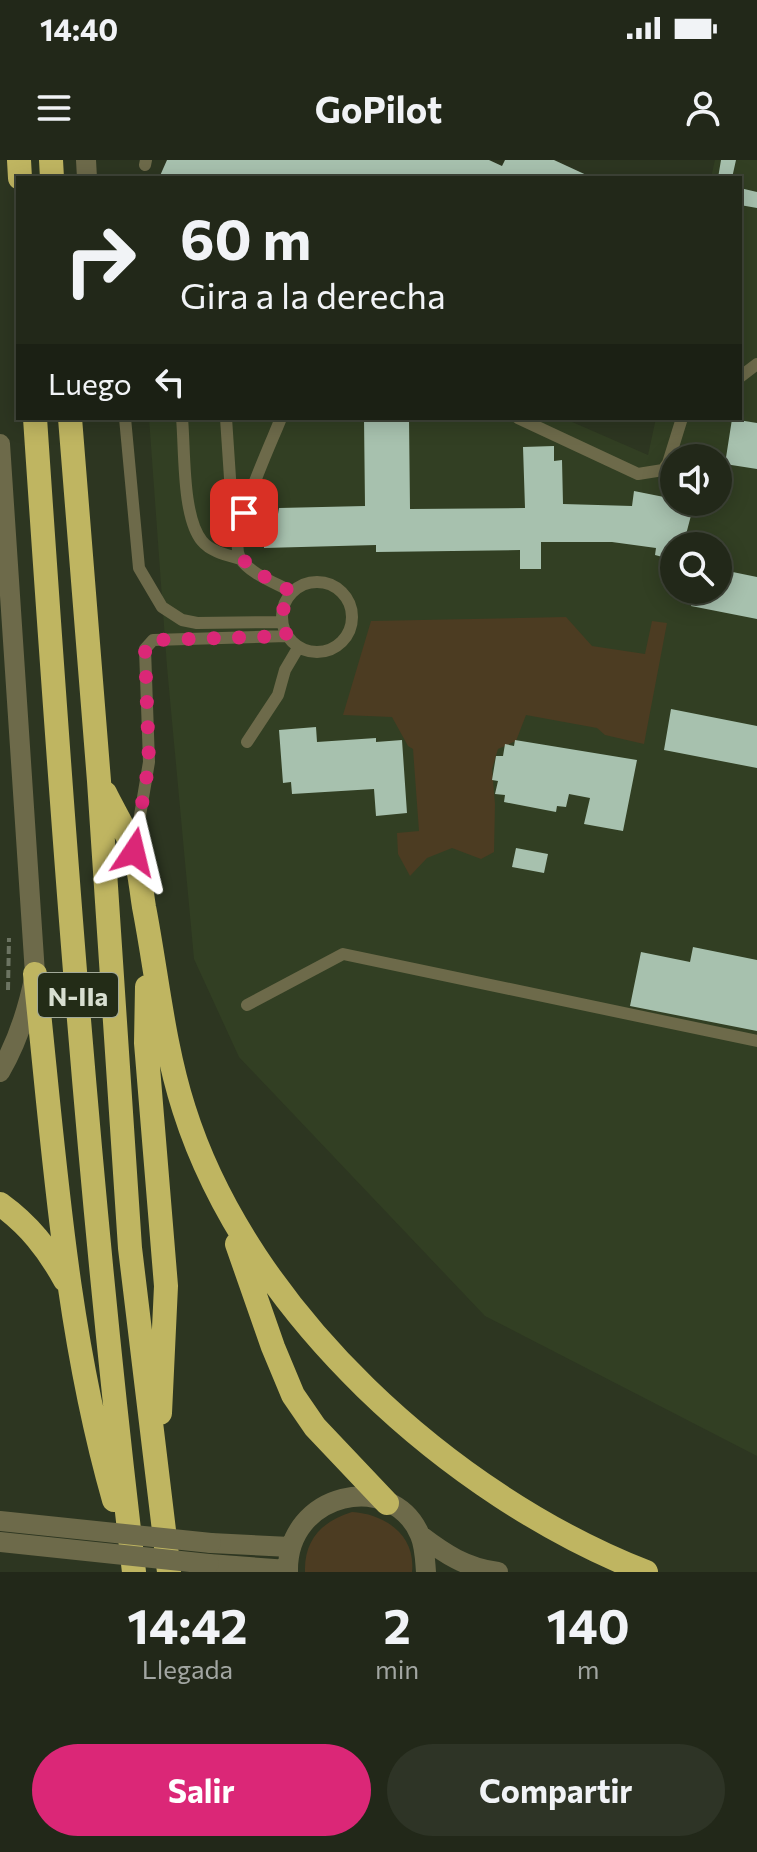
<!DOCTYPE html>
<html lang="es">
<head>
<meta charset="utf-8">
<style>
	body { margin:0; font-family:Commissioner,sans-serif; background:#2e3426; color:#f1f3f6; height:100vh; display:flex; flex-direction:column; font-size:30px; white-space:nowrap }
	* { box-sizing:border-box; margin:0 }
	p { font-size:26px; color:#a2a6a2 }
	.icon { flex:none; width:44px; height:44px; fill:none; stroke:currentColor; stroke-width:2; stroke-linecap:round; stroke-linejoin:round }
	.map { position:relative; height:1412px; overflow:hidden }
	.side { display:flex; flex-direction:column; background:#222819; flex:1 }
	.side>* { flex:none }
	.hud { position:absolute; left:16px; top:16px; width:726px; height:244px; border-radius:0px; box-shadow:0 4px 20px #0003,0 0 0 2px #3f4438; background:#222819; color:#f1f3f6; overflow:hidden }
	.fabs { position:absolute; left:660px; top:284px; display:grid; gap:16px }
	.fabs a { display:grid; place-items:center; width:72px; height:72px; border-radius:50%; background:#222819; box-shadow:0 4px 20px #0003,0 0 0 2px #3f4438; font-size:40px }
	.pin { position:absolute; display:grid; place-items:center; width:68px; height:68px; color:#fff; margin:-34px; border-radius:16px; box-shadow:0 4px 12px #0006 }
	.me { position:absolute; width:88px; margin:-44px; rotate:10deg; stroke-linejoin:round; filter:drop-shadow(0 0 6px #0008) }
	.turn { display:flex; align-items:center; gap:28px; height:168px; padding:0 32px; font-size:36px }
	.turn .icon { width:104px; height:104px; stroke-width:2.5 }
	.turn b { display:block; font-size:56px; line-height:68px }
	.then { display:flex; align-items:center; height:76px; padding:0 32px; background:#0003; gap:16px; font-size:30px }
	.eta { display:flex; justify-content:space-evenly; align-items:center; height:136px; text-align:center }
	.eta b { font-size:48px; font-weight:700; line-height:56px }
	.primary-button { display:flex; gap:16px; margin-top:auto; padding:16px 32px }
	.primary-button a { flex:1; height:92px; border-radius:48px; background:#db2777; color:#fff; font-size:32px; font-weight:700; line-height:92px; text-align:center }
	.primary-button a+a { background:#2e3426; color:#f1f3f6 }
	.status { display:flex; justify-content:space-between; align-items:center; height:56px; padding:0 40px; background:#222819; direction:ltr }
	.status svg { height:22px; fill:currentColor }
	header { display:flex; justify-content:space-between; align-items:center; height:104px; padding:0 32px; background:#222819; font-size:36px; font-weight:700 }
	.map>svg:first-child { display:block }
</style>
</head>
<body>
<div class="status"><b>14:40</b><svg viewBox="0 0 49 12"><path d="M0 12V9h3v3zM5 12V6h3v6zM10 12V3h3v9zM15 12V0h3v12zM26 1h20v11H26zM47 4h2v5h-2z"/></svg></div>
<header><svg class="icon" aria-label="menu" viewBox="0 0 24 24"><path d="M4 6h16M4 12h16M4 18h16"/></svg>GoPilot<svg class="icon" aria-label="person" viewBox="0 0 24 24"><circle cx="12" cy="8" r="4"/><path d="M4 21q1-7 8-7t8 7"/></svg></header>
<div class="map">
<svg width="757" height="1412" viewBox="0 0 757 1412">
	<rect width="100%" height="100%" fill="#2d3621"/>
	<path fill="#323f23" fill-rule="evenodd" d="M715 0H757V1296L485 1156 239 897 194 799 167 507 149 258H563L648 295 656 258H740V18H711ZM674 298H718V342H674ZM674 386H718V430H674Z"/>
	<path fill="#4c3c22" d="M566 457 592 486 645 494 652 461 667 463 644 584 605 575 597 568 526 555 516 581 498 589 492 609 495 644 494 692 481 699 452 688 427 698 410 716 398 694 397 673 419 671 413 589 408 586 392 557 343 555 371 461Z
		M352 1352C385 1354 416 1375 412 1412H305C304 1380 322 1361 352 1352Z"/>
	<path fill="#a7c1ae" d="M167 0H489L502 6 505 0H554L593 18H159Z
		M721 0H736L732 18H718Z
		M740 28 757 32V48L740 45Z
		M364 258H409L410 349 525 348 523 287 554 286V301L562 300 563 344 632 346 634 331 674 339V342L694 344 683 386H674V400L655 395 656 388 612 382H541V409H520V390L376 392V385L264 388 263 354H278L279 348 365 346Z
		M732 259 757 263V309L725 304Z
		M718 409 757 417V459L691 446 694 430H718Z
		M671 549 757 566V608L664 590Z
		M316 567 317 582 376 578V582L402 580 407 653 376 656 374 629 292 634 291 622 283 623 279 570Z
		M515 580 637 600 623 671 584 664 590 638 569 634 566 647 557 646 556 652 504 642 505 635 495 634 498 621 492 620 496 596H503L505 584 514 586Z
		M516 688 548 694 544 713 512 707Z
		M693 787 757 800V871L630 846 641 792 690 802Z"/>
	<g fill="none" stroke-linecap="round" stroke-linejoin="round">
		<path stroke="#6c7462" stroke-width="4" stroke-dasharray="8 4" stroke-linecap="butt" d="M8 830 9 778"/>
		<path stroke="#6d6a4a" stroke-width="12" d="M145 5 146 0
			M740 217 757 204
			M125 258 139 408 162 447 182 460 197 463 281 462
			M182 258C185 290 182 357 202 381 211 392 227 395 241 399
			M226 258 231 333 244 353
			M281 258C271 284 227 376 240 398 250 414 276 423 292 432
			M518 258 638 314 663 310 668 303 682 258
			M282 457a35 35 0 1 1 70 0a35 35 0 1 1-70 0Z
			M247 582 278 535 285 510 298 488
			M135 685 149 602 145 489 153 480 287 476
			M247 845 343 794 757 881"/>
		<path stroke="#6d6a4a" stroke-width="20" d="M86 0 87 18
			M0 284 35 814C28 850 18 881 0 912
			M420 1375C445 1394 466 1408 498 1412
			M211 1383 290 1387
			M209 1404 288 1410
			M288 1412C286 1332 392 1309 420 1375 425 1387 425 1400 426 1412"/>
		<path stroke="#bfb561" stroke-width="24" d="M19 0 20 18
			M51 0 52 18
			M35 258C61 643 88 1029 134 1412
			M70 258 99 621 130 1088 169 1412
			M105 633C114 652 128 673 134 693 140 710 141 729 144 747 157 814 163 884 184 949 248 1152 451 1336 646 1412
			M35 814C54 990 65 1169 114 1340
			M147 827 146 883 166 1126 160 1253
			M0 1044C29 1065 48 1089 65 1120
			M237 1084 273 1187 293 1235 315 1267 387 1343"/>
		<path stroke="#6d6a4a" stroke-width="20" d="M0 1361 211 1383
			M0 1382 209 1404"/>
	</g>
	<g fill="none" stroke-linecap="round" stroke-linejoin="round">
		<path stroke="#db2777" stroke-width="14" stroke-dasharray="0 25.2" d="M134 692 149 602 145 489 153 480 287 476C280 458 281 448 292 432 254 410 224 403 244 353"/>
	</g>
	<g text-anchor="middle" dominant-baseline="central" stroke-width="8" stroke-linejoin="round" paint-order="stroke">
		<rect fill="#232c17" stroke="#a2a999" stroke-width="2" x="38" y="813" width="80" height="44" rx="6"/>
		<g font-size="26" font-weight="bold" fill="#d8dfd1">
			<text x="78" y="835">N-IIa</text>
		</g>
	</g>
</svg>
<div class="fabs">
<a><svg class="icon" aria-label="sound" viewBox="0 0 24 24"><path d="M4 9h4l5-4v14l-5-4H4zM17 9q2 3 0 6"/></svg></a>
<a><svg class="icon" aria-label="search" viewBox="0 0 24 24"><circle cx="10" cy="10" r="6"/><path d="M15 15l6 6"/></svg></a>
</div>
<div class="pin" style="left:244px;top:353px;background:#d93025"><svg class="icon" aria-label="arrive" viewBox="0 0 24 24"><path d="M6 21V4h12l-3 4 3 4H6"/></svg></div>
<svg class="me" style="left:134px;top:692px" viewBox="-20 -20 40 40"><path d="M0-17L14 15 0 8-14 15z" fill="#db2777" stroke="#fff" stroke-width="4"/></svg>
<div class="hud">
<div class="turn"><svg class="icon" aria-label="right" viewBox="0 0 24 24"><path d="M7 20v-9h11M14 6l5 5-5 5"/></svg><div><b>60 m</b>Gira a la derecha</div></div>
<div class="then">Luego<svg class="icon" aria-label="left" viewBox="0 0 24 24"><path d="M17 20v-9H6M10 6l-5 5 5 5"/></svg></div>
</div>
</div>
<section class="side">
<div class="eta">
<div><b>14:42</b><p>Llegada</p></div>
<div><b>2</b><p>min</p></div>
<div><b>140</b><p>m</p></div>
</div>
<div class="primary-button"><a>Salir</a><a>Compartir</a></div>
</section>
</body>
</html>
